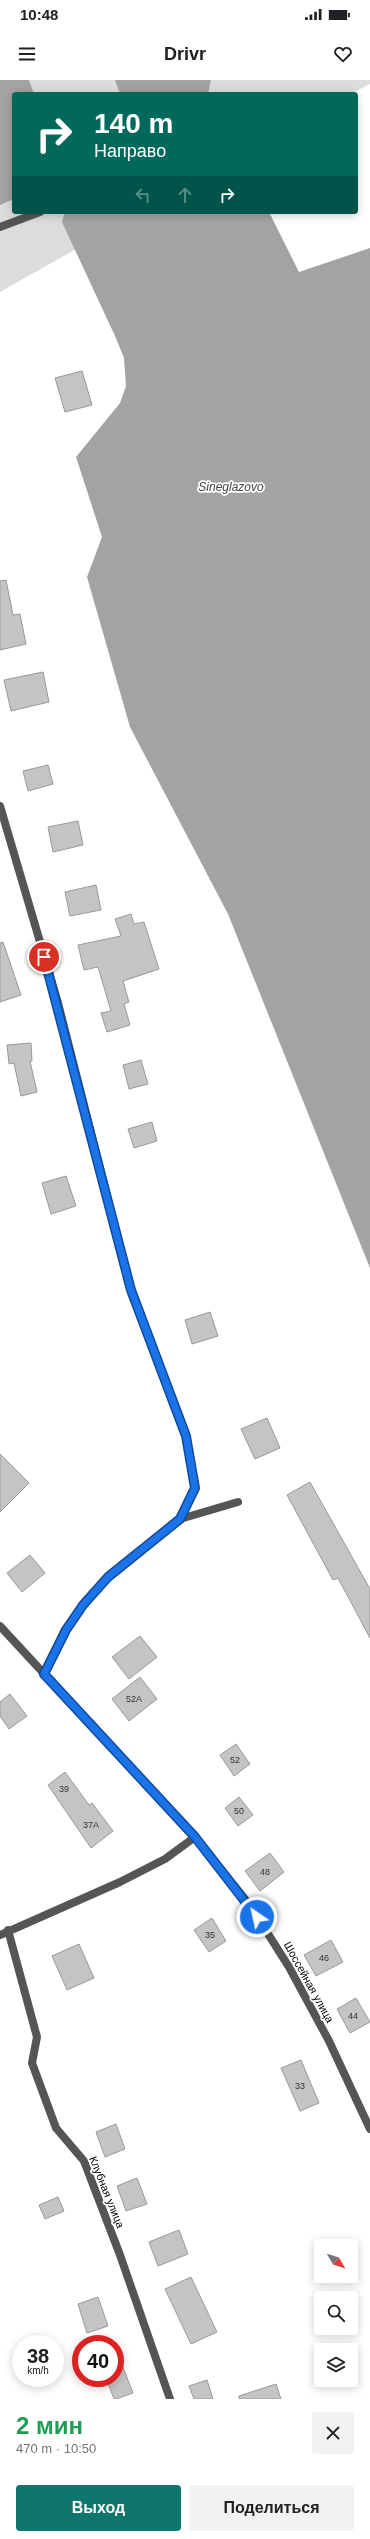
<!DOCTYPE html>
<html lang="ru">
<head>
<meta charset="utf-8">
<style>
	body { margin:0; font-family:Helvetica,sans-serif; background:#f2f2f2; color:#202124; height:100vh; display:flex; flex-direction:column; font-size:15px; white-space:nowrap }
	* { box-sizing:border-box; margin:0 }
	p { font-size:13px; color:#757577 }
	.icon { flex:none; width:22px; height:22px; fill:none; stroke:currentColor; stroke-width:2; stroke-linecap:round; stroke-linejoin:round }
	.map { position:relative; height:2319px; overflow:hidden }
	.drawer { display:flex; flex-direction:column; background:#fff; flex:1 }
	.drawer>* { flex:none }
	.guide { position:absolute; left:12px; top:12px; width:346px; height:122px; border-radius:4px; box-shadow:0 2px 10px #0003; background:#00695c; color:#fff; overflow:hidden }
	.needle { width:26px; rotate:129deg }
	.buttons { position:absolute; left:314px; top:2159px; display:grid; gap:8px }
	.buttons a { display:grid; place-items:center; width:44px; height:44px; border-radius:4px; background:#fff; box-shadow:0 2px 10px #0003; font-size:20px }
	.speed { position:absolute; left:12px; top:2255px; display:flex; gap:8px; font-size:20px; font-weight:700; text-align:center }
	.speed>* { display:grid; place-content:center; width:52px; height:52px; border-radius:50%; background:#fff; box-shadow:0 2px 10px #0003; line-height:1 }
	.speed small { font-size:10px; font-weight:400 }
	.speed .limit { border:6px solid #d22; background:#fff; color:#111 }
	.pin { position:absolute; display:grid; place-items:center; width:34px; height:34px; color:#fff; margin:-17px; border:2px solid #fff; border-radius:50%; box-shadow:0 1px 4px #0007 }
	.me { position:absolute; width:44px; margin:-22px; rotate:326deg; stroke-linejoin:round; filter:drop-shadow(0 0 3px #0008) }
	.turn { display:flex; align-items:center; gap:14px; height:84px; padding:0 16px; font-size:18px }
	.turn .icon { width:52px; height:52px; stroke-width:2.5 }
	.turn b { display:block; font-size:28px; line-height:34px }
	.lanes { display:flex; align-items:center; height:38px; padding:0 16px; background:#0003; justify-content:center; gap:20px; direction:ltr }
	.lanes .off { opacity:.35 }
	.round { display:grid; place-items:center; flex:none; width:42px; height:42px; border-radius:4px; background:#f2f2f2 }
	.overview { display:flex; align-items:center; justify-content:space-between; height:68px; padding:0 16px }
	h1 { font-size:24px; font-weight:700; line-height:30px; color:#1e9e55 }
	.action { display:flex; gap:8px; margin-top:auto; padding:8px 16px }
	.action a { flex:1; height:46px; border-radius:4px; background:#0f766e; color:#fff; font-size:16px; font-weight:700; line-height:46px; text-align:center }
	.action a+a { background:#f2f2f2; color:#202124 }
	.status { display:flex; justify-content:space-between; align-items:center; height:28px; padding:0 20px; background:#fff; direction:ltr }
	.status svg { height:11px; fill:currentColor }
	header { display:flex; justify-content:space-between; align-items:center; height:52px; padding:0 16px; background:#fff; font-size:18px; font-weight:700 }
	.map>svg:first-child { display:block }
</style>
</head>
<body>
<div class="status"><b>10:48</b><svg viewBox="0 0 49 12"><path d="M0 12V9h3v3zM5 12V6h3v6zM10 12V3h3v9zM15 12V0h3v12zM26 1h20v11H26zM47 4h2v5h-2z"/></svg></div>
<header><svg class="icon" aria-label="menu" viewBox="0 0 24 24"><path d="M4 6h16M4 12h16M4 18h16"/></svg>Drivr<svg class="icon" aria-label="heart" viewBox="0 0 24 24"><path d="M12 20l-8-8c-3-5 5-10 8-4 3-6 11-1 8 4z"/></svg></header>
<div class="map">
<svg width="370" height="2319" viewBox="0 0 370 2319">
	<rect width="100%" height="100%" fill="#fff"/>
	<path fill="#dcdcdc" d="M0 0H370V4L351 14H14V132H142L0 212Z"/>
	<path fill="#a3a3a3" d="M0 0H29L34 14H14V119L0 125Z
		M115 0H211L208 14H120Z
		M65 132H269L299 192 370 168V1188L228 834 130 647 87 497 102 457 76 377 120 323 126 306 124 278 115 256 62 142Z"/>
	<path fill="#c4c4c4" stroke="#999" d="M82 291 92 325 65 332 55 298Z
		M6 500 13 535 20 534 26 564 0 570V501Z
		M43 592 49 622 11 631 4 600Z
		M48 685 53 704 28 711 23 691Z
		M78 741 83 765 53 772 48 747Z
		M96 805 101 830 70 836 65 812Z
		M131 834 134 844 144 842 159 889 123 901 129 922 124 924 130 945 107 952 101 933 111 931 98 887 84 890 78 865 121 856 115 839Z
		M3 862 21 915 0 922V863Z
		M31 963 32 981H30L37 1012 21 1016 14 983 9 984 7 965Z
		M141 980 148 1004 129 1009 123 985Z
		M152 1042 157 1061 134 1068 128 1049Z
		M66 1096 76 1126 51 1134 42 1103Z
		M210 1232 218 1256 192 1264 185 1240Z
		M267 1338 280 1368 255 1379 241 1349Z
		M0 1374 29 1403 0 1432Z
		M310 1402 370 1509V1558L338 1498 333 1500 287 1415Z
		M30 1475 45 1493 22 1512 7 1493Z
		M140 1556 157 1577 129 1599 112 1577Z
		M140 1597 157 1619 129 1641 112 1619Z
		M10 1614 27 1636 9 1649 0 1636V1622Z
		M236 1664 250 1684 234 1696 220 1675Z
		M65 1692 89 1725 92 1723 113 1751 91 1768 48 1705Z
		M239 1717 253 1735 238 1746 225 1728Z
		M270 1773 284 1792 260 1811 245 1791Z
		M212 1838 226 1861 209 1872 194 1850Z
		M331 1860 343 1882 316 1896 304 1875Z
		M79 1864 94 1898 67 1910 52 1876Z
		M356 1918 370 1942 350 1953 337 1929Z
		M301 1980 319 2023 300 2031 281 1988Z
		M116 2044 125 2069 105 2077 96 2052Z
		M137 2098 147 2124 126 2131 117 2106Z
		M58 2117 64 2131 45 2139 39 2125Z
		M179 2150 188 2174 158 2186 149 2162Z
		M191 2197 217 2252 191 2264 165 2209Z
		M98 2217 108 2246 87 2253 78 2224Z
		M115 2267 133 2313 116 2319H114L106 2298H115Z
		M207 2300 213 2319H194L189 2306Z
		M276 2304 281 2319H239V2316Z"/>
	<g fill="none" stroke-linecap="round" stroke-linejoin="round">
		<path stroke="#555" stroke-width="8" d="M0 147 40 132
			M0 726 58 923 131 1210 186 1356 195 1408 180 1439
			M44 1594 65 1550 83 1525 108 1497 180 1439 238 1422
			M8 1850 37 1957 32 1983 56 2048 84 2081 120 2175 170 2319
			M0 1855 120 1802 165 1779 195 1757"/>
		<path stroke="#555" stroke-width="8" d="M0 1546 195 1757 249 1824 289 1887 329 1961 370 2049"/>
	</g>
	<g fill="none" stroke-linecap="round" stroke-linejoin="round">
		<g stroke="#114b97" stroke-width="10">
			<path id="route" d="M44 877 131 1210 186 1356 195 1408 180 1439 108 1497 83 1525 66 1550 44 1594 195 1757 257 1837"/>
		</g>
		<use href="#route" stroke="#1a73e8" stroke-width="7"/>
	</g>
	<g text-anchor="middle" dominant-baseline="central" stroke-width="3.5" stroke-linejoin="round" paint-order="stroke">
		<g font-size="9" fill="#313131">
			<text x="134" y="1619">52А</text>
			<text x="235" y="1680">52</text>
			<text x="64" y="1709">39</text>
			<text x="239" y="1731">50</text>
			<text x="91" y="1745">37А</text>
			<text x="265" y="1792">48</text>
			<text x="210" y="1855">35</text>
			<text x="324" y="1878">46</text>
			<text x="353" y="1936">44</text>
			<text x="300" y="2006">33</text>
		</g>
		<g font-size="11" fill="#000" stroke="#fff">
			<text transform="translate(309 1902) rotate(61)">Шоссейная улица</text>
			<text transform="translate(107 2112) rotate(68)">Клубная улица</text>
		</g>
		<g font-size="12" font-style="italic" fill="#444" stroke="#fff">
			<text x="231" y="407">Sineglazovo</text>
		</g>
	</g>
</svg>
<div class="buttons">
<a><svg class="needle" viewBox="-14 -14 28 28"><path d="M0-13l5 13h-10z" fill="#e53935"/><path d="M0 13l5-13h-10z" fill="#757577"/></svg></a>
<a><svg class="icon" aria-label="search" viewBox="0 0 24 24"><circle cx="10" cy="10" r="6"/><path d="M15 15l6 6"/></svg></a>
<a><svg class="icon" aria-label="layers" viewBox="0 0 24 24"><path d="M12 4l9 5-9 5-9-5zM3 14l9 5 9-5"/></svg></a>
</div>
<div class="speed"><div>38<small>km/h</small></div><div class="limit">40</div></div>
<div class="pin" style="left:44px;top:877px;background:#d93025"><svg class="icon" aria-label="arrive" viewBox="0 0 24 24"><path d="M6 21V4h12l-3 4 3 4H6"/></svg></div>
<svg class="me" style="left:257px;top:1837px" viewBox="-20 -20 40 40"><circle r="17" fill="#1a73e8" stroke="#fff" stroke-width="3"/><path d="M0-11L8 9 0 5-8 9z" fill="#fff"/></svg>
<div class="guide">
<div class="turn"><svg class="icon" aria-label="right" viewBox="0 0 24 24"><path d="M7 20v-9h11M14 6l5 5-5 5"/></svg><div><b>140 m</b>Направо</div></div>
<div class="lanes"><svg class="icon off" aria-label="left" viewBox="0 0 24 24"><path d="M17 20v-9H6M10 6l-5 5 5 5"/></svg><svg class="icon off" aria-label="ahead" viewBox="0 0 24 24"><path d="M12 20V5M6 11l6-6 6 6"/></svg><svg class="icon" aria-label="right" viewBox="0 0 24 24"><path d="M7 20v-9h11M14 6l5 5-5 5"/></svg></div>
</div>
</div>
<section class="drawer">
<div class="overview"><div><h1>2 мин</h1><p>470 m · 10:50</p></div><a class="round"><svg class="icon" aria-label="close" viewBox="0 0 24 24"><path d="M6 6l12 12M18 6L6 18"/></svg></a></div>
<div class="action"><a>Выход</a><a>Поделиться</a></div>
</section>
</body>
</html>
